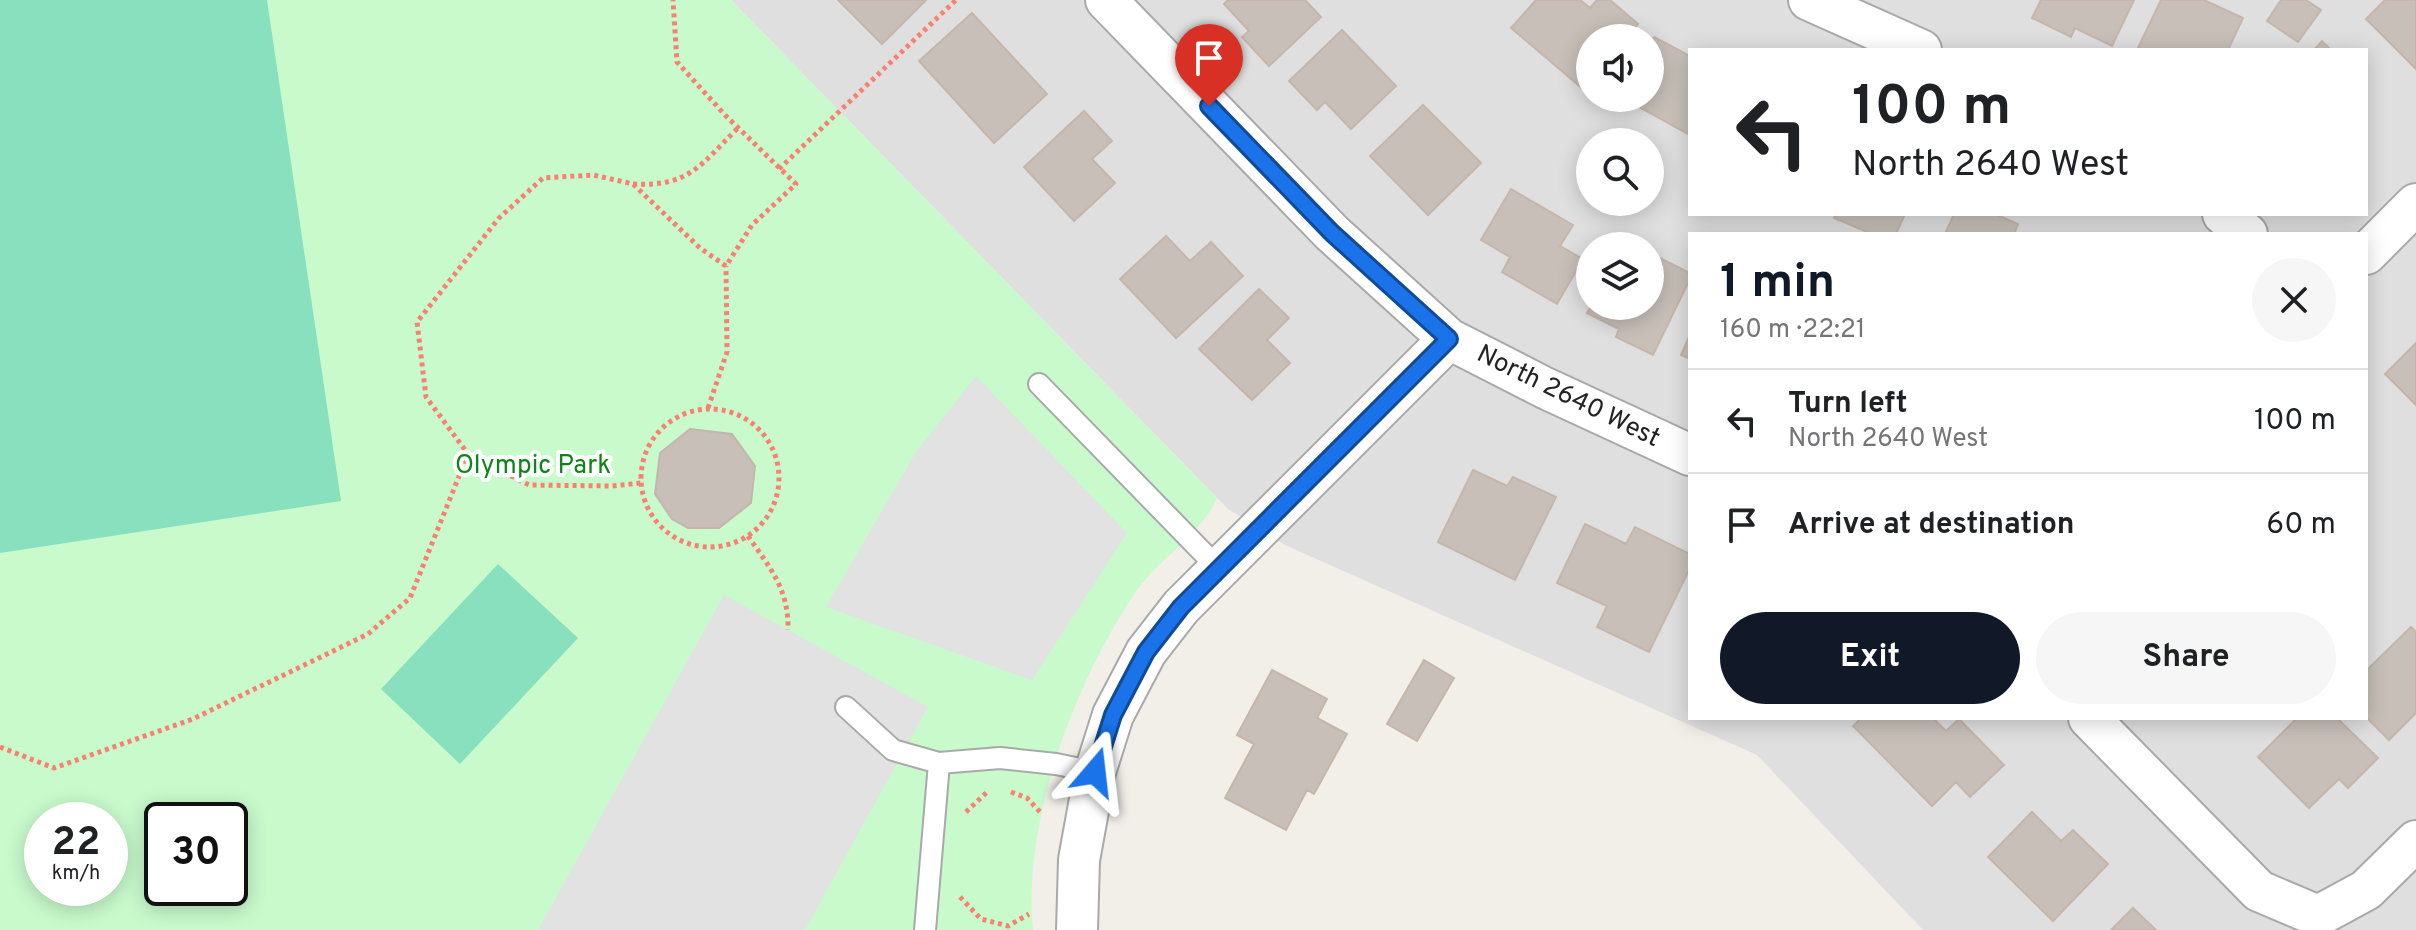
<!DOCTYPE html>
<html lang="en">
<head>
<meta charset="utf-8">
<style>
	body { margin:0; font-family:Overpass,sans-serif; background:#f6f6f6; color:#202124; height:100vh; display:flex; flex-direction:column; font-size:30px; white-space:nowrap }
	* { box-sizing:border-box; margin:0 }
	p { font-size:26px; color:#757577 }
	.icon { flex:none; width:44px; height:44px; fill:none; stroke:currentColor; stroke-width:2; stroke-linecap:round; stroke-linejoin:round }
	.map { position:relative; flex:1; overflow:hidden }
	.sheet { position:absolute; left:1688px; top:232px; width:680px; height:488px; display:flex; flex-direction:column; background:#fff; border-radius:0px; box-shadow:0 4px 20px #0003 }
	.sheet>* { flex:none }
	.guide { position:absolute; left:1688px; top:48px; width:680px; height:168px; border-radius:0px; box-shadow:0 4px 20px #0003; background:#fff; color:#202124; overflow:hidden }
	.fabs { position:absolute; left:1576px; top:24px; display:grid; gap:16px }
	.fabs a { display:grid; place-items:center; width:88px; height:88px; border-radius:50%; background:#fff; box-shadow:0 4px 20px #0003; font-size:40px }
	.speed { position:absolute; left:24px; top:802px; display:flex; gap:16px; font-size:40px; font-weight:700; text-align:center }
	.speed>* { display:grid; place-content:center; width:104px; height:104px; border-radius:50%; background:#fff; box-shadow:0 4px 20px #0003; line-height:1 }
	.speed small { font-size:20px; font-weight:400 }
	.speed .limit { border:4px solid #111; border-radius:12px; background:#fff; color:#111 }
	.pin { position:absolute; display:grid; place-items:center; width:68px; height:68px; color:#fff; margin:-82px -34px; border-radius:50% 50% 50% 0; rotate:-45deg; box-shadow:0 0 8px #0007 }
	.pin .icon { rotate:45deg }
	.me { position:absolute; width:88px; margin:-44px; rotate:17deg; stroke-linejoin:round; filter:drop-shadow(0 0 6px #0008) }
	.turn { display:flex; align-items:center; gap:28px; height:168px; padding:0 32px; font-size:36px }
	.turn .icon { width:104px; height:104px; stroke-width:2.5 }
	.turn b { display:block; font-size:56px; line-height:68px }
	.round { display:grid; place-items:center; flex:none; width:84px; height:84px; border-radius:42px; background:#f6f6f6 }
	.head { display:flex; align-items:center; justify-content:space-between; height:136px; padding:0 32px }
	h1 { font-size:48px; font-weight:700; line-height:60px; color:#111827 }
	.cta { display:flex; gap:16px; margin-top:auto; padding:16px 32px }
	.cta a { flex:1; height:92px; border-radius:48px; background:#111827; color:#fff; font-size:32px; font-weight:700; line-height:92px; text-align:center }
	.cta a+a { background:#f6f6f6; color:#202124 }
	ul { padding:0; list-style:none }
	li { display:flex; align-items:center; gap:24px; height:104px; padding:0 32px; border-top:2px solid #e0e0e0 }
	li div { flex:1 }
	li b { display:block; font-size:30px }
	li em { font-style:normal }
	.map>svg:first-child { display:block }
</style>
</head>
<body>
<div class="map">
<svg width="2416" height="930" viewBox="0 0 2416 930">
	<rect width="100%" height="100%" fill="#f2efe9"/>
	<path fill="#e0dfdf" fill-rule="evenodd" d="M731 0H2416V930H1923L1757 755 1285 545 1228 509ZM1590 38H1650V98H1590ZM1690 50H2366V214H1690ZM1590 142H1650V202H1590ZM1690 234H2366V718H1690ZM1590 246H1650V306H1590Z"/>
	<path fill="#c8facc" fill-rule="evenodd" d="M0 0H731L1217 498C1200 536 1161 557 1137 590 1076 679 1022 821 1033 930H0ZM42 820H110V888H42ZM162 820H230V888H162Z"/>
	<path fill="#88e0be" d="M0 0H267L341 501 0 553Z
		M498 564 578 638 460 764 381 689Z"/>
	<path fill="#e2e2e2" d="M976 376 1127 533 1032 680 826 607 916 452Z
		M724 595 928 707 805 930H538Z"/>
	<path fill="#c7bfb8" stroke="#c4b6ab" stroke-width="2" d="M838 0H926L882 44Z
		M1228 0H1305L1321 17 1269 66 1242 37 1249 31 1224 4Z
		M1536 0H1580L1590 8 1597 0H1610L1638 24 1627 38H1590V81L1583 89 1511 28Z
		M2041 0H2134L2112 46 2075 28 2071 37 2032 18Z
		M2161 0H2204L2243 18 2228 50H2137Z
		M2281 0H2306L2321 10 2298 42 2267 21Z
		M2385 0H2416V69L2366 19Z
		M972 13 1047 94 994 143 919 61Z
		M1342 30 1396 86 1351 129 1325 102 1317 110 1289 81Z
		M1654 37 1690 56V135L1623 98H1650V45Z
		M2322 41 2331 50H2314Z
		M1423 105 1481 163 1428 215 1370 156Z
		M1084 111 1112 141 1092 159 1115 183 1074 221 1024 167Z
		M1511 189 1573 225 1560 246 1583 259 1557 304 1502 272 1510 257 1481 240Z
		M1836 214H1905L1896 234H1872L1834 218Z
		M1954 214H1995L2018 224 2014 234H1945Z
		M1166 236 1190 261 1211 242 1243 276 1176 338 1120 279Z
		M1650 253 1690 273V279L1653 355 1616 337 1619 329 1587 313 1591 306H1650Z
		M1259 289 1289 318 1267 340 1290 363 1252 400 1199 349Z
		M1690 335V359L1681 355Z
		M2416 343V405L2385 374Z
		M690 429 732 434 755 466 751 503 719 528H688L672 519 655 494 660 453Z
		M1473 470 1507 486 1513 477 1556 497 1515 580 1438 542Z
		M1585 524 1626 544 1635 527 1690 554V568L1649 652 1597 627 1607 606 1557 583Z
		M2411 627 2416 632V713L2389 740 2366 717V671Z
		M1424 660 1454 678 1417 741 1387 724Z
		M1272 670 1327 699 1317 718 1347 734 1314 794 1307 790 1286 830 1225 798 1254 744 1237 735Z
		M1861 718H1933L1946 731 1959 719 2004 765 1970 797 1956 782 1932 806 1853 726Z
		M2297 718H2337L2378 758 2348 788 2339 779 2309 808 2258 757Z
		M2032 812 2061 841 2073 830 2108 864 2053 921 1988 857Z
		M2133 908 2156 930H2111Z"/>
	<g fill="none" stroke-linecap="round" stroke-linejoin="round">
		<g stroke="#a9a9a9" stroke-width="24">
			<path id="service" d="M1039 384 1219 569
				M846 707 893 750 939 763 1000 758 1056 764 1095 772
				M925 930 939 763"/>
		</g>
		<g stroke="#a9a9a9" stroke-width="44">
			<path id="minor" d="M1106 0 1332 233 1449 339 1545 388 1690 455
				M1809 0 1921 50
				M2223 214 2247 234
				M2366 254 2416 204
				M2089 718 2259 891 2318 916 2366 890 2416 841
				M1077 930 1079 860 1095 772 1113 715 1146 652 1181 607 1449 339"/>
		</g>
		<path stroke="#fa8072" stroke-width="5" stroke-dasharray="4 4" stroke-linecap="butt" d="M779 169 956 0
			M633 184C690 187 700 165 738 128
			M708 408 727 352 726 266
			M641 478a69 69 0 1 1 138 0a69 69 0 1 1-138 0Z
			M468 454 529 485 612 486 641 483
			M748 536C770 568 789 589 788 630
			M0 747 54 768 193 719 368 634 410 598 468 454 426 397 417 322 499 218 543 178 593 175 633 184 700 248 726 266 752 225 796 184 725 115 677 62 673 0
			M1011 792 1027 798 1042 814
			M966 812 987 792
			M960 897 981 919 1008 926 1029 914"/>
		<use href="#service" stroke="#fff" stroke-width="20"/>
		<use href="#minor" stroke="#fff" stroke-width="40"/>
	</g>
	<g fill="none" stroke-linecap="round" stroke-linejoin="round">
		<g stroke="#114b97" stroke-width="20">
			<path id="route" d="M1095 772 1113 715 1146 652 1181 607 1449 339 1332 233 1209 106"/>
		</g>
		<use href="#route" stroke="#1a73e8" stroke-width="14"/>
	</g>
	<g text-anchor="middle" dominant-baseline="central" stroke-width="8" stroke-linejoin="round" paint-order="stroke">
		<g font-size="26" fill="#222" stroke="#fff">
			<text transform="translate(1568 397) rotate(26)">North 2640 West</text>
		</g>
		<g font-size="26" fill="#0c8416" stroke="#fff">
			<text x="533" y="466">Olympic Park</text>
		</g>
	</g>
</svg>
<div class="fabs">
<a><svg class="icon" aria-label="sound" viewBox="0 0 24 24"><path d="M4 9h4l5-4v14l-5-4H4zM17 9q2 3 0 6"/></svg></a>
<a><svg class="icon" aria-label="search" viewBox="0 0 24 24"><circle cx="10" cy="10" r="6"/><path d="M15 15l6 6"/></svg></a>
<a><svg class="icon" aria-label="layers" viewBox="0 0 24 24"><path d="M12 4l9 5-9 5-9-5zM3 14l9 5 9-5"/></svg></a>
</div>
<div class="speed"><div>22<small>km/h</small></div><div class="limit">30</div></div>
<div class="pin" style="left:1209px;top:106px;background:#d93025"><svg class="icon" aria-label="arrive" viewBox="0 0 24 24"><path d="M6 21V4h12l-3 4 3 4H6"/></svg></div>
<svg class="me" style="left:1095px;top:772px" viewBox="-20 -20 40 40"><path d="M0-17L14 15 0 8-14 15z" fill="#1a73e8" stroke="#fff" stroke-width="4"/></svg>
<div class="guide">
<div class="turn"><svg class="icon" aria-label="left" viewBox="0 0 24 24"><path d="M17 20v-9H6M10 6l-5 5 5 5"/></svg><div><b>100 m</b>North 2640 West</div></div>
</div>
<section class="sheet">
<div class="head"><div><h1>1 min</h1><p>160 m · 22:21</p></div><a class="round"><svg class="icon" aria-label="close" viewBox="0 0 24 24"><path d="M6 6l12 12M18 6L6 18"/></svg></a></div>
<ul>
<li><svg class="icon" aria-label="left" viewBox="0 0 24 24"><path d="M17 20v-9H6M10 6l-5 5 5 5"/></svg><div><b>Turn left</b><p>North 2640 West</p></div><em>100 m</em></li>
<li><svg class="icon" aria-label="arrive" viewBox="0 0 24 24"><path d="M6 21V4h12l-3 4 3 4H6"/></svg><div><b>Arrive at destination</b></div><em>60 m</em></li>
</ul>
<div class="cta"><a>Exit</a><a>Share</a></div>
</section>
</div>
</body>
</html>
